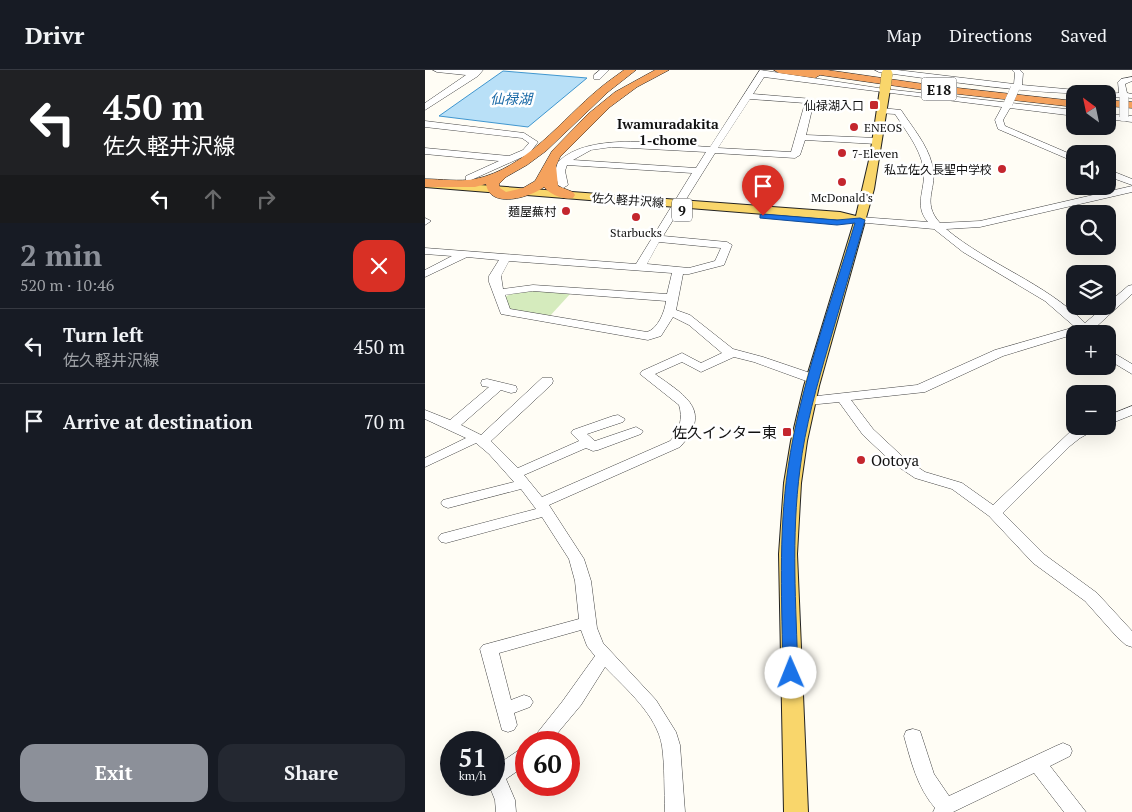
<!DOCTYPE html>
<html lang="en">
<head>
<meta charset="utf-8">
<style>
	body { margin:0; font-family:"PT Serif","Noto Sans JP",serif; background:#242831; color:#f1f3f6; height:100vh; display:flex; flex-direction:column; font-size:19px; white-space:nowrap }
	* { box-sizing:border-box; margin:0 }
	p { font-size:16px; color:#9ea1a6 }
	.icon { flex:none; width:28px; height:28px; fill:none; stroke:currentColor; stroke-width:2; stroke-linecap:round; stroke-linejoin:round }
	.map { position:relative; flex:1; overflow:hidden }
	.sheet { display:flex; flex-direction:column; background:#171b24; width:425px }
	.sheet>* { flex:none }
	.top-card { background:#202124; color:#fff; overflow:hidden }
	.needle { width:32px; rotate:327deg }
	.tools { position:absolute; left:641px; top:15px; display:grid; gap:10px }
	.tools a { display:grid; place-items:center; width:50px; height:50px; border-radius:10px; background:#171b24; box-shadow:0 5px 20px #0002; font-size:25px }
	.speed { position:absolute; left:15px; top:661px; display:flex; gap:10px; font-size:25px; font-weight:700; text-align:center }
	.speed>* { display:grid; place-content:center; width:65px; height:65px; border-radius:50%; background:#171b24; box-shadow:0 5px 20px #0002; line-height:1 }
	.speed small { font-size:12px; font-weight:400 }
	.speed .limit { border:8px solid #d22; background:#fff; color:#111 }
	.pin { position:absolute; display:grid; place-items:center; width:42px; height:42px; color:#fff; margin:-51px -21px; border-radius:50% 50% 50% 0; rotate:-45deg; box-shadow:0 0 5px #0007 }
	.pin .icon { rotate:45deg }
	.me { position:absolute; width:55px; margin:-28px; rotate:359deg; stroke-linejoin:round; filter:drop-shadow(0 0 4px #0008) }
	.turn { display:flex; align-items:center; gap:18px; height:105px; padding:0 20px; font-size:22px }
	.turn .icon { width:65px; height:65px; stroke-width:2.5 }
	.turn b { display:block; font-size:35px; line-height:42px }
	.lanes { display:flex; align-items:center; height:48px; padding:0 20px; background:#0003; justify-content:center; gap:25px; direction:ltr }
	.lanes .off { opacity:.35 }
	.round { display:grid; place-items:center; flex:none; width:52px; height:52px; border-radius:15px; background:#242831 }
	.summary { display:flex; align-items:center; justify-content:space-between; height:85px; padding:0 20px }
	h1 { font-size:30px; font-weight:800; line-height:38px; color:#8c9099 }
	.cta { display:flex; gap:10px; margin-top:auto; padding:10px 20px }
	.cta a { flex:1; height:58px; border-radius:15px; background:#8c9099; color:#fff; font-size:20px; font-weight:800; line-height:58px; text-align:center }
	.cta a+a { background:#242831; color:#f1f3f6 }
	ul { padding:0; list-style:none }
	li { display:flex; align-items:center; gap:15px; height:75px; padding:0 20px; border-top:1px solid #363941 }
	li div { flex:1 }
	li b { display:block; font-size:19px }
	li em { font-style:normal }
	header { display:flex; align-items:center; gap:30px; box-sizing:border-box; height:70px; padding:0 25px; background:#171b24; border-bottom:1px solid #363941 }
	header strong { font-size:24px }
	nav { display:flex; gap:28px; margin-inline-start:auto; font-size:18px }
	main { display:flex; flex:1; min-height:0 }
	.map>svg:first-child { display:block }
</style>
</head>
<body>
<header>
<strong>Drivr</strong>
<nav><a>Map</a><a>Directions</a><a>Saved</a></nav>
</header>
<main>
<section class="sheet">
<div class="top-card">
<div class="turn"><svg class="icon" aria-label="left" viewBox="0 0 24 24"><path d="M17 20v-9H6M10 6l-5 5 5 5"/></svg><div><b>450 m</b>佐久軽井沢線</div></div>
<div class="lanes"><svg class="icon" aria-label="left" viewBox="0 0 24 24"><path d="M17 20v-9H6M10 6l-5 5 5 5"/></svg><svg class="icon off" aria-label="ahead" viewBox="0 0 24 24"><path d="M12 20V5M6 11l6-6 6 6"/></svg><svg class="icon off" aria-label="right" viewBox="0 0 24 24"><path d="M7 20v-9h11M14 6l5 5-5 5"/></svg></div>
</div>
<div class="summary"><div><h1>2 min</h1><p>520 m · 10:46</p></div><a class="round" style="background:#d93025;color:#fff"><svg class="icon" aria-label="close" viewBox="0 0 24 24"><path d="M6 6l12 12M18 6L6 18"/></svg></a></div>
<ul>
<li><svg class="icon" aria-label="left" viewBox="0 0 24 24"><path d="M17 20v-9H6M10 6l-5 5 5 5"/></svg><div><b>Turn left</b><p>佐久軽井沢線</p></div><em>450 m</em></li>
<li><svg class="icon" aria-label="arrive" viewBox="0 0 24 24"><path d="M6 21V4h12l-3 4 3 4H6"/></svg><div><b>Arrive at destination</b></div><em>70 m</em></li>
</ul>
<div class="cta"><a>Exit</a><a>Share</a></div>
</section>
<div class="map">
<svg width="707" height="742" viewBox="0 0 707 742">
	<rect width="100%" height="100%" fill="#fffdf5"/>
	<path fill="#d5ebbd" d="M112 221 146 223 124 247 84 241 79 227 89 223Z"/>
	<path fill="#b9e0f7" stroke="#3f96cf" d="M78 1 162 8 103 57 14 46Z"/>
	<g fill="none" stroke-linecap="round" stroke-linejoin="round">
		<g stroke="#444" stroke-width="1">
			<path id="minor" d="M8 0H58L53 6 0 40V33L41 5 12 2Z
				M175 0H184L175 9H169V5Z
				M335 0 460 19 650 40V46L585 38 578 50 580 56 650 86V92L573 59 570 50 577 37 339 7 328 24 388 29 389 31 381 65 452 68 456 71 452 74 380 70 375 85 370 88 290 83 238 166 302 172 307 175 299 195 264 204H258L251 240 265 245 308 279 338 287 394 306 395 309 394 312H384L329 292 309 287 276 302 257 292 230 304C259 325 289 340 255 377L124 435 159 489 166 511 172 558 178 573 231 630 251 662 255 675 260 742H240C239 720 240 697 237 676 232 645 201 619 180 597L156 635 125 672H105L137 632 170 586 162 576 156 560 74 583 86 630 99 625 105 627 108 632 105 637 89 643 92 655 89 660 83 662 77 660 55 579 58 575 154 549 150 511 144 489 117 447 21 473 16 472 13 468 16 464 111 439 96 419 23 438 18 436 16 433 18 430 89 412 64 384 51 373 0 397V388L41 368 0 349V340L25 350 64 317 57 316 56 313 57 310 62 309 91 316 92 319 91 322 86 323 76 320 36 355 56 365 117 308H127L128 311 127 314 66 371 93 398 154 371 146 363 148 360 188 346 193 345 200 349 198 352 162 364 170 371 211 357 218 361 216 364 173 380 168 381 161 378 99 405 117 427 245 371C255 361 258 348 254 335L215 304 217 301 257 283 276 293 297 283 264 255 248 247 236 266 223 270 76 244 64 212V206L74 190 42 187 0 207V200L27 186 0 184V178L211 194 267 103 142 95 140 101 143 115 138 118 133 115 130 101 133 92C165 60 243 75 285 77ZM325 29 380 33 366 82 293 78ZM187 77 281 82 271 98 148 90 166 80ZM234 172 296 178 290 191 264 198 222 194ZM84 191 247 203 242 224 108 215 78 219 76 206ZM108 221 241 231C240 241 233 259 222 262L85 239 80 225Z
				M450 0H472L589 14 590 3 587 0H595L598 3 597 15 673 22 677 24C603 24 529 12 454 2Z
				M707 7V11L700 14 702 23 707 24V28L682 27V24H679L694 23 693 12 696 9Z
				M456 38 476 40C487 57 502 74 507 94 514 118 495 131 515 153L555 151 707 116V122L555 157 521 159C564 195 619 212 660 253L680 236H682V234L703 216 707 215V224L672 256 666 259 670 264H650L578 286 500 322 426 330 448 359 479 388 500 402 537 413 568 435 645 362 658 356H677L655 368 645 376 578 443 620 485 672 523 707 561V577L701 575 692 567 660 531 608 493 564 446 527 419 490 408 469 394 438 365 414 332 383 335 376 331 383 327 492 315 570 280 650 257 620 231 538 182 509 159 431 152V148L435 147 503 152C487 134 503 117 498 96 494 77 481 61 470 44L453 43V39Z
				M682 44 707 46V52L682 49Z
				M0 51 99 63 113 72 104 84 44 111 41 110V106L74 91 0 84V78L84 86 98 80 104 73 97 68 0 57Z
				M682 99 707 109V115L682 106Z
				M0 148 6 151 0 155Z
				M682 279 707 294V304L682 289Z
				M707 336V345L682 355V346Z
				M488 659 495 661 509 704 524 726 631 676 638 673 645 676 647 681 645 686 625 696 661 742H639L609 703 528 742H508L510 738C492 717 486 691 479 666L481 661Z
				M101 677V695L81 709 90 730 91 742H71L70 730 64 715H69V697L94 680Z"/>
		</g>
		<g stroke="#222" stroke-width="2">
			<path id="major" d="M460 16 465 19 449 119 394 316 382 371 376 413 372 484 383 742H359L354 484 359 413 366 371 379 316 429 152 415 150 0 117V111L415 142 431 146 445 86 455 19Z"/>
		</g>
		<g stroke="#222" stroke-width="1">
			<path id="highway" d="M199 0H211L183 22 121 81 102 95 81 107 74 114 75 118 81 122 98 118 110 111 127 81 163 44 190 22 230 0H244L212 17 185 37 135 87 131 96 133 116 148 122 150 125 148 128C138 130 126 125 119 117 106 127 65 140 61 114L50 117H0V109C16 109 34 112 50 109 102 98 136 50 175 18 182 12 191 6 199 0Z
				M349 0H402L506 15 650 31V37L506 21 395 5 390 8 354 3Z
				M682 30 707 32V38L682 36Z"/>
		</g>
		<use href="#minor" fill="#fff" fill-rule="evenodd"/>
		<use href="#major" fill="#f9d66b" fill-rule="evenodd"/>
		<use href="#highway" fill="#f5a25d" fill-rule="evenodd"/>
		<g stroke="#444" stroke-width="9" stroke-linecap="butt">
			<path id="minor-bridge" d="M699 27V47
				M583 34 590 18"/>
		</g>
		<g stroke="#222" stroke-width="11" stroke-linecap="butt">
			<path id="major-bridge" d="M460 19 462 4"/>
		</g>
		<use href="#minor-bridge" stroke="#fff" stroke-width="9"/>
		<use href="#major-bridge" stroke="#f9d66b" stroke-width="11"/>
	</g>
	<path fill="#1a73e8" stroke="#114b97" d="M338 144 412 150 435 148 440 150C428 192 416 233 404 274 392 315 380 357 375 399 366 467 371 535 373 603L371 607 366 608 361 607 358 603C357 535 353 466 363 398 375 315 406 234 430 153L412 155 335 148V145Z"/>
	<g fill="#c4262e" stroke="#fff" stroke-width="2">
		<rect x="444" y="30" width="10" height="10" rx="2.5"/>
		<circle cx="429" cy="57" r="5"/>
		<circle cx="417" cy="83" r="5"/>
		<circle cx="577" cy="99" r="5"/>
		<circle cx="417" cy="112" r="5"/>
		<circle cx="141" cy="141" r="5"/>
		<circle cx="211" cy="147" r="5"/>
		<rect x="357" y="357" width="10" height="10" rx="2.5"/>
		<circle cx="436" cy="390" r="5"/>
	</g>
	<g text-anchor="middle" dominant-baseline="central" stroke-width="5" stroke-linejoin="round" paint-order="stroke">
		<g font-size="12" fill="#111" stroke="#fff" text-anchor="end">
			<text x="439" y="35">仙禄湖入口</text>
			<text x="439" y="57" text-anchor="start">ENEOS</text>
			<text x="427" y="83" text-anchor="start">7-Eleven</text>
			<text x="567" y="99">私立佐久長聖中学校</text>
			<text x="417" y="127" text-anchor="middle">McDonald's</text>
			<text x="131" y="141">麺屋蕪村</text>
			<text x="211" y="162" text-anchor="middle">Starbucks</text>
		</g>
		<g font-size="12" fill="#111" stroke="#fff">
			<text transform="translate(203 130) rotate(4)">佐久軽井沢線</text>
		</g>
		<g fill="#fff" stroke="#585858" stroke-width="1">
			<rect x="496.5" y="7.5" width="35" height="23" rx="4"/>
			<rect x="247" y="128.5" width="20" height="23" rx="4"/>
		</g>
		<g font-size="14" font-weight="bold" fill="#111">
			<text x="514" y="19">E18</text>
			<text x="257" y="140">9</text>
		</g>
		<g font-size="14" font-style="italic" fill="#1768a6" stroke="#fff">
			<text x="86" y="28">仙禄湖</text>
		</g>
		<g font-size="14" font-weight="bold" fill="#111" stroke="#fff">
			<text x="243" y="53">Iwamuradakita<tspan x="243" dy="16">1-chome</tspan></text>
		</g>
		<g font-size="15" fill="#111" stroke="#fff" text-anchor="end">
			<text x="352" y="362">佐久インター東</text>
			<text x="446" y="390" text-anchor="start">Ootoya</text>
		</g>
	</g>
</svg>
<div class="tools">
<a><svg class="needle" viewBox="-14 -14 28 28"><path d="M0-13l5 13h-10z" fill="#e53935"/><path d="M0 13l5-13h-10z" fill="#9ea1a6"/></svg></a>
<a><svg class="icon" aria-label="sound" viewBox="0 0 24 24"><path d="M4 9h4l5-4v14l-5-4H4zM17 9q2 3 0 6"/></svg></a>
<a><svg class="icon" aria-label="search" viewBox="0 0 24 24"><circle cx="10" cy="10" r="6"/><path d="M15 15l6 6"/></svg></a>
<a><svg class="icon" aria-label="layers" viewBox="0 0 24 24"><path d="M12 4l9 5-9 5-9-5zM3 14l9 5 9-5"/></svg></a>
<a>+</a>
<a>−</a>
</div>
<div class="speed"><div>51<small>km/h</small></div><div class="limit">60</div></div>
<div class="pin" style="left:338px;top:146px;background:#d93025"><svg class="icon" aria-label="arrive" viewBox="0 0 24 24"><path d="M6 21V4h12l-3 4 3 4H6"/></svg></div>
<svg class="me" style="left:366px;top:603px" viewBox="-20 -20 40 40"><circle r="19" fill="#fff"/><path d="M0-13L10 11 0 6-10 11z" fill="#1a73e8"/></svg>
</div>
</main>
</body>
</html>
